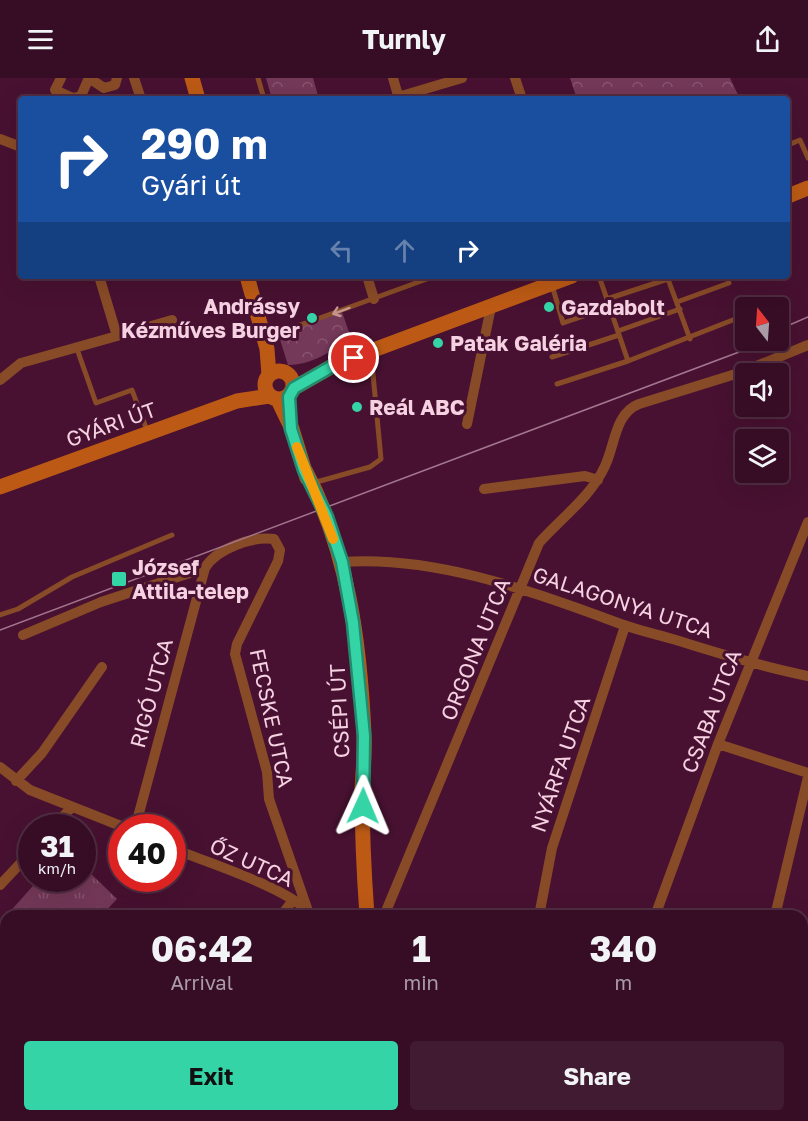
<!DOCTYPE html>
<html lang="en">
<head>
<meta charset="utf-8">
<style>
	body { margin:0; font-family:"Golos Text",sans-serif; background:#411b32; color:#f1f3f6; height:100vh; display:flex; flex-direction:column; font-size:22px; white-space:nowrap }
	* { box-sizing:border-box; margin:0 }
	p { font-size:20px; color:#aa9ca7 }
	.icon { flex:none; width:33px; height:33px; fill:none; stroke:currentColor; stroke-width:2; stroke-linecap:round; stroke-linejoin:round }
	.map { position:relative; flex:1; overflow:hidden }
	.details { position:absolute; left:0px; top:832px; width:808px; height:212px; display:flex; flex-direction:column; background:#360d25; border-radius:18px 18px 0 0; box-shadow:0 6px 24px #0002,0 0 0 2px #502d42 }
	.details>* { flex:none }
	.banner { position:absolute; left:18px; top:18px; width:772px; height:183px; border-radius:6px; box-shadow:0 6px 24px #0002,0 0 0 2px #502d42; background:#1a4fa0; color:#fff; overflow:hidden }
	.needle { width:39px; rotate:343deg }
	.tools { position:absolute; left:735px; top:219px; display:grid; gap:12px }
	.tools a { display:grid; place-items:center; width:54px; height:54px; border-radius:6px; background:#360d25; box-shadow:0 6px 24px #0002,0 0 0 2px #502d42; font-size:30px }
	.speed { position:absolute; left:18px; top:736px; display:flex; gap:12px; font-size:30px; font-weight:700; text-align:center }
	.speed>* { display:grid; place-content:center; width:78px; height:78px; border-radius:50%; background:#360d25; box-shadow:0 6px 24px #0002,0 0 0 2px #502d42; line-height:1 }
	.speed small { font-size:15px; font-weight:400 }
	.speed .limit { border:9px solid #d22; background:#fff; color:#111 }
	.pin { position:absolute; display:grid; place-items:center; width:51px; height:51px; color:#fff; margin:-26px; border:3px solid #fff; border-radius:50%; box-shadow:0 2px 6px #0007 }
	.me { position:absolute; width:66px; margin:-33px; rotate:1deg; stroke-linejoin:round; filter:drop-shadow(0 0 4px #0008) }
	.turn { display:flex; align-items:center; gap:21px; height:126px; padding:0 24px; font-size:27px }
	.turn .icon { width:78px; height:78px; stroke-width:2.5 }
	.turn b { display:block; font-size:42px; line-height:51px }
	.lanes { display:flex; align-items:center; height:57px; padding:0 24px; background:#0003; justify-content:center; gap:30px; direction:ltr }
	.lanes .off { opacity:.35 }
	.eta { display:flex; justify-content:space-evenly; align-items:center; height:102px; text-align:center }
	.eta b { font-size:36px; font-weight:700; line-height:42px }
	.cta { display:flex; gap:12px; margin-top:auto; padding:12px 24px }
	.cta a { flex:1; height:69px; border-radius:6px; background:#35d4a7; color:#111; font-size:24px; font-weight:700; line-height:69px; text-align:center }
	.cta a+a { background:#411b32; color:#f1f3f6 }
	header { display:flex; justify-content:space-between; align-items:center; height:78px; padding:0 24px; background:#360d25; font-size:27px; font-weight:700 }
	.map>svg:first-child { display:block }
</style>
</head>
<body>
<header><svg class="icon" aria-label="menu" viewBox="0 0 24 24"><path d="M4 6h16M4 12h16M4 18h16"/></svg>Turnly<svg class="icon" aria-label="share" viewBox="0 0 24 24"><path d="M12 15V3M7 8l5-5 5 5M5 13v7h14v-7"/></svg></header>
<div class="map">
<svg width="808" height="1043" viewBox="0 0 808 1043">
	<defs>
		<pattern id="grass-tufts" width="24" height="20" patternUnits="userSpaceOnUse" patternTransform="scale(1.5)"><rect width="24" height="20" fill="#743858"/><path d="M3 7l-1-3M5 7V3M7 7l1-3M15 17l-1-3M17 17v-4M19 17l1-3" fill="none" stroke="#885470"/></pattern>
		<pattern id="park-crowns" width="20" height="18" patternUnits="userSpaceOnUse" patternTransform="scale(1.5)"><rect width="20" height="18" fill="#743858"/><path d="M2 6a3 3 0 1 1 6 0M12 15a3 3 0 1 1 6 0" fill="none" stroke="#885470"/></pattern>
	</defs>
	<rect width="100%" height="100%" fill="#481131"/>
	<path fill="url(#grass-tufts)" d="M83 788 117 821 101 838H6V913L0 912V845L39 801H82Z"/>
	<path fill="url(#park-crowns)" d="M266 0H313L319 21H272Z
		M570 0H730L740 21H577Z
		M341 231 352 263C329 272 314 287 288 287L277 252Z"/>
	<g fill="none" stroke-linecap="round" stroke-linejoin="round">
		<path stroke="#884b27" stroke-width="5" d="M258 0 264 21
			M788 67 800 62 808 80
			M552 207 563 245 610 229
			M607 221 668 201 690 261
			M677 224 729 205
			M618 253 680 231
			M265 260 435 198
			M77 271 96 325 132 312 148 355
			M552 279 619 257
			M628 283 743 238
			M557 306 628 283 599 198
			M313 405 370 389 381 381 371 275
			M0 537 18 531 72 499 172 457"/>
		<path stroke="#884b27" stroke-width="10" d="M61 0 55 12 73 20 81 18 88 2
			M89 0 104 10 115 7 117 0
			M134 0 141 21
			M393 0 399 21
			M515 0 522 21
			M398 19 462 0
			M0 61 21 69
			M367 198 374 221
			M117 258 172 242
			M0 302 21 285 117 258 99 198
			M467 346 491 229
			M484 411 585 398 598 402
			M342 484C438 477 535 515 624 547 641 553 659 557 676 562 720 576 763 589 808 598
			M23 557 101 524 205 490
			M718 666 808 695
			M0 689 30 712 126 750
			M16 703 42 675 102 589
			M52 750 71 730
			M135 750 205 490C216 471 252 458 274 461L280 472 278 483 237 566 235 576 267 694 269 721 308 833
			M172 770C210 786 288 809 313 838
			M0 807 32 773
			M281 838 293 822
			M384 838 539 465C561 440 591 419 605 388 615 367 615 335 639 326L742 294 808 267
			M539 838 552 770 625 548
			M655 838 718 666 808 444
			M775 838 808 699
			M0 918 6 919
			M802 995 808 998
			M557 1038 570 1043
			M145 1043 148 1038
			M580 1043 582 1038
			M716 1043 718 1038"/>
		<path stroke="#bc5a15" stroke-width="15" d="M192 0 198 21
			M788 118 808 110
			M247 198 267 271 269 297
			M265 307a14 14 0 1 1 28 0a14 14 0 1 1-28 0Z
			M294 310 336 286 572 198
			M278 322 292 351 307 400
			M305 392C348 472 360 566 364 656 365 674 363 693 362 711 362 754 364 796 367 838
			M0 409 237 323 269 318
			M428 1038 430 1043"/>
		<path stroke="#a3768e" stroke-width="1.5" d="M778 252 808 239
			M0 552 771 262"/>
	</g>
	<defs><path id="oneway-shaft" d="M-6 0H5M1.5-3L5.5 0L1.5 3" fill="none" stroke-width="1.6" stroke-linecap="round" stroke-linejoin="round" transform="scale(1.5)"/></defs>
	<use stroke="#c4958e" href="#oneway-shaft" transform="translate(341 233) rotate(160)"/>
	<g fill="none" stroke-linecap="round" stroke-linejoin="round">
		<g stroke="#228a6d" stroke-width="15">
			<path id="route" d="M354 280 336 286 294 310 289 319 291 351 304 392 327 439 342 484 353 545 364 658 363 728"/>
		</g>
		<use href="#route" stroke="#35d4a7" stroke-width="10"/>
		<path stroke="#f59e0b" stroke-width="10" d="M297 369 333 461"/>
	</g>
	<g fill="#35d4a7" stroke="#481131" stroke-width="2">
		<circle cx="549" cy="229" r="6"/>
		<circle cx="312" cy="240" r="6"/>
		<circle cx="438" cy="265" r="6"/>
		<circle cx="357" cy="329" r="6"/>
		<rect x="111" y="493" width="16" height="16" rx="3"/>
	</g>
	<g text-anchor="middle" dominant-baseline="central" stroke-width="6" stroke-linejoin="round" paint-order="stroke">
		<g font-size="21" font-weight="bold" fill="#f5d1e2" stroke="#481131" text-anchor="start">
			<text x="300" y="228" text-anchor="end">Andrássy<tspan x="300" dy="24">Kézműves Burger</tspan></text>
			<text x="561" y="229">Gazdabolt</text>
			<text x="450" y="265">Patak Galéria</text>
			<text x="369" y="329">Reál ABC</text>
			<text x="132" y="489">József<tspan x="132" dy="24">Attila-telep</tspan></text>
		</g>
		<g font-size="21" fill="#f5d1e2" stroke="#481131">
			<text transform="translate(111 346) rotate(-20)">GYÁRI ÚT</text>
			<text transform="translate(623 524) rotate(18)">GALAGONYA UTCA</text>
			<text transform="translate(475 571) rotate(-68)">ORGONA UTCA</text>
			<text transform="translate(151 615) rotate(-75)">RIGÓ UTCA</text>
			<text transform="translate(339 633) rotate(-93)">CSÉPI ÚT</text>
			<text transform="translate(711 633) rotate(-69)">CSABA UTCA</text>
			<text transform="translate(272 640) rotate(78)">FECSKE UTCA</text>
			<text transform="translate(560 686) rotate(-71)">NYÁRFA UTCA</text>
			<text transform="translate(252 784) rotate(24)">ŐZ UTCA</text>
		</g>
	</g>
</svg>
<div class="tools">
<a><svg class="needle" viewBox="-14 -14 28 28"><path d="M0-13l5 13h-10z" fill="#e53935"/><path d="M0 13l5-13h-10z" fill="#aa9ca7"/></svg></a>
<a><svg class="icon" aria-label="sound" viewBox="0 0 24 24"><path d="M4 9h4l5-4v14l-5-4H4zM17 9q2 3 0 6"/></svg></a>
<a><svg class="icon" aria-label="layers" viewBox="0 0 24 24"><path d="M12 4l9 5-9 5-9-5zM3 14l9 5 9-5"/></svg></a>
</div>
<div class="speed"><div>31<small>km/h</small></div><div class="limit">40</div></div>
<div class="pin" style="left:354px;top:280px;background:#d93025"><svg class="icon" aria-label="arrive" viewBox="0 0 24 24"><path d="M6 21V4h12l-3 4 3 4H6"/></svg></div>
<svg class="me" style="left:363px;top:728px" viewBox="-20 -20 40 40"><path d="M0-17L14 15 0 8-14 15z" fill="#35d4a7" stroke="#fff" stroke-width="4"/></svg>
<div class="banner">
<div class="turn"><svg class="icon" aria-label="right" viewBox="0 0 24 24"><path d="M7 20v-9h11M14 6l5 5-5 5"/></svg><div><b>290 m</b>Gyári út</div></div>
<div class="lanes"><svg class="icon off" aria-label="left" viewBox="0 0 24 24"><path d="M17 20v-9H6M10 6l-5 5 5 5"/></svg><svg class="icon off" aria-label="ahead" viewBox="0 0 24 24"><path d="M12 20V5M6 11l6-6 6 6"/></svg><svg class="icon" aria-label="right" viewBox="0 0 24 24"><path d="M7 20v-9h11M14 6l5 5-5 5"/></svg></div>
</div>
<section class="details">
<div class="eta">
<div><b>06:42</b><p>Arrival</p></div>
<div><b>1</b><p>min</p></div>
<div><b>340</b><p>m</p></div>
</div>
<div class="cta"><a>Exit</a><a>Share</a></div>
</section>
</div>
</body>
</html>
